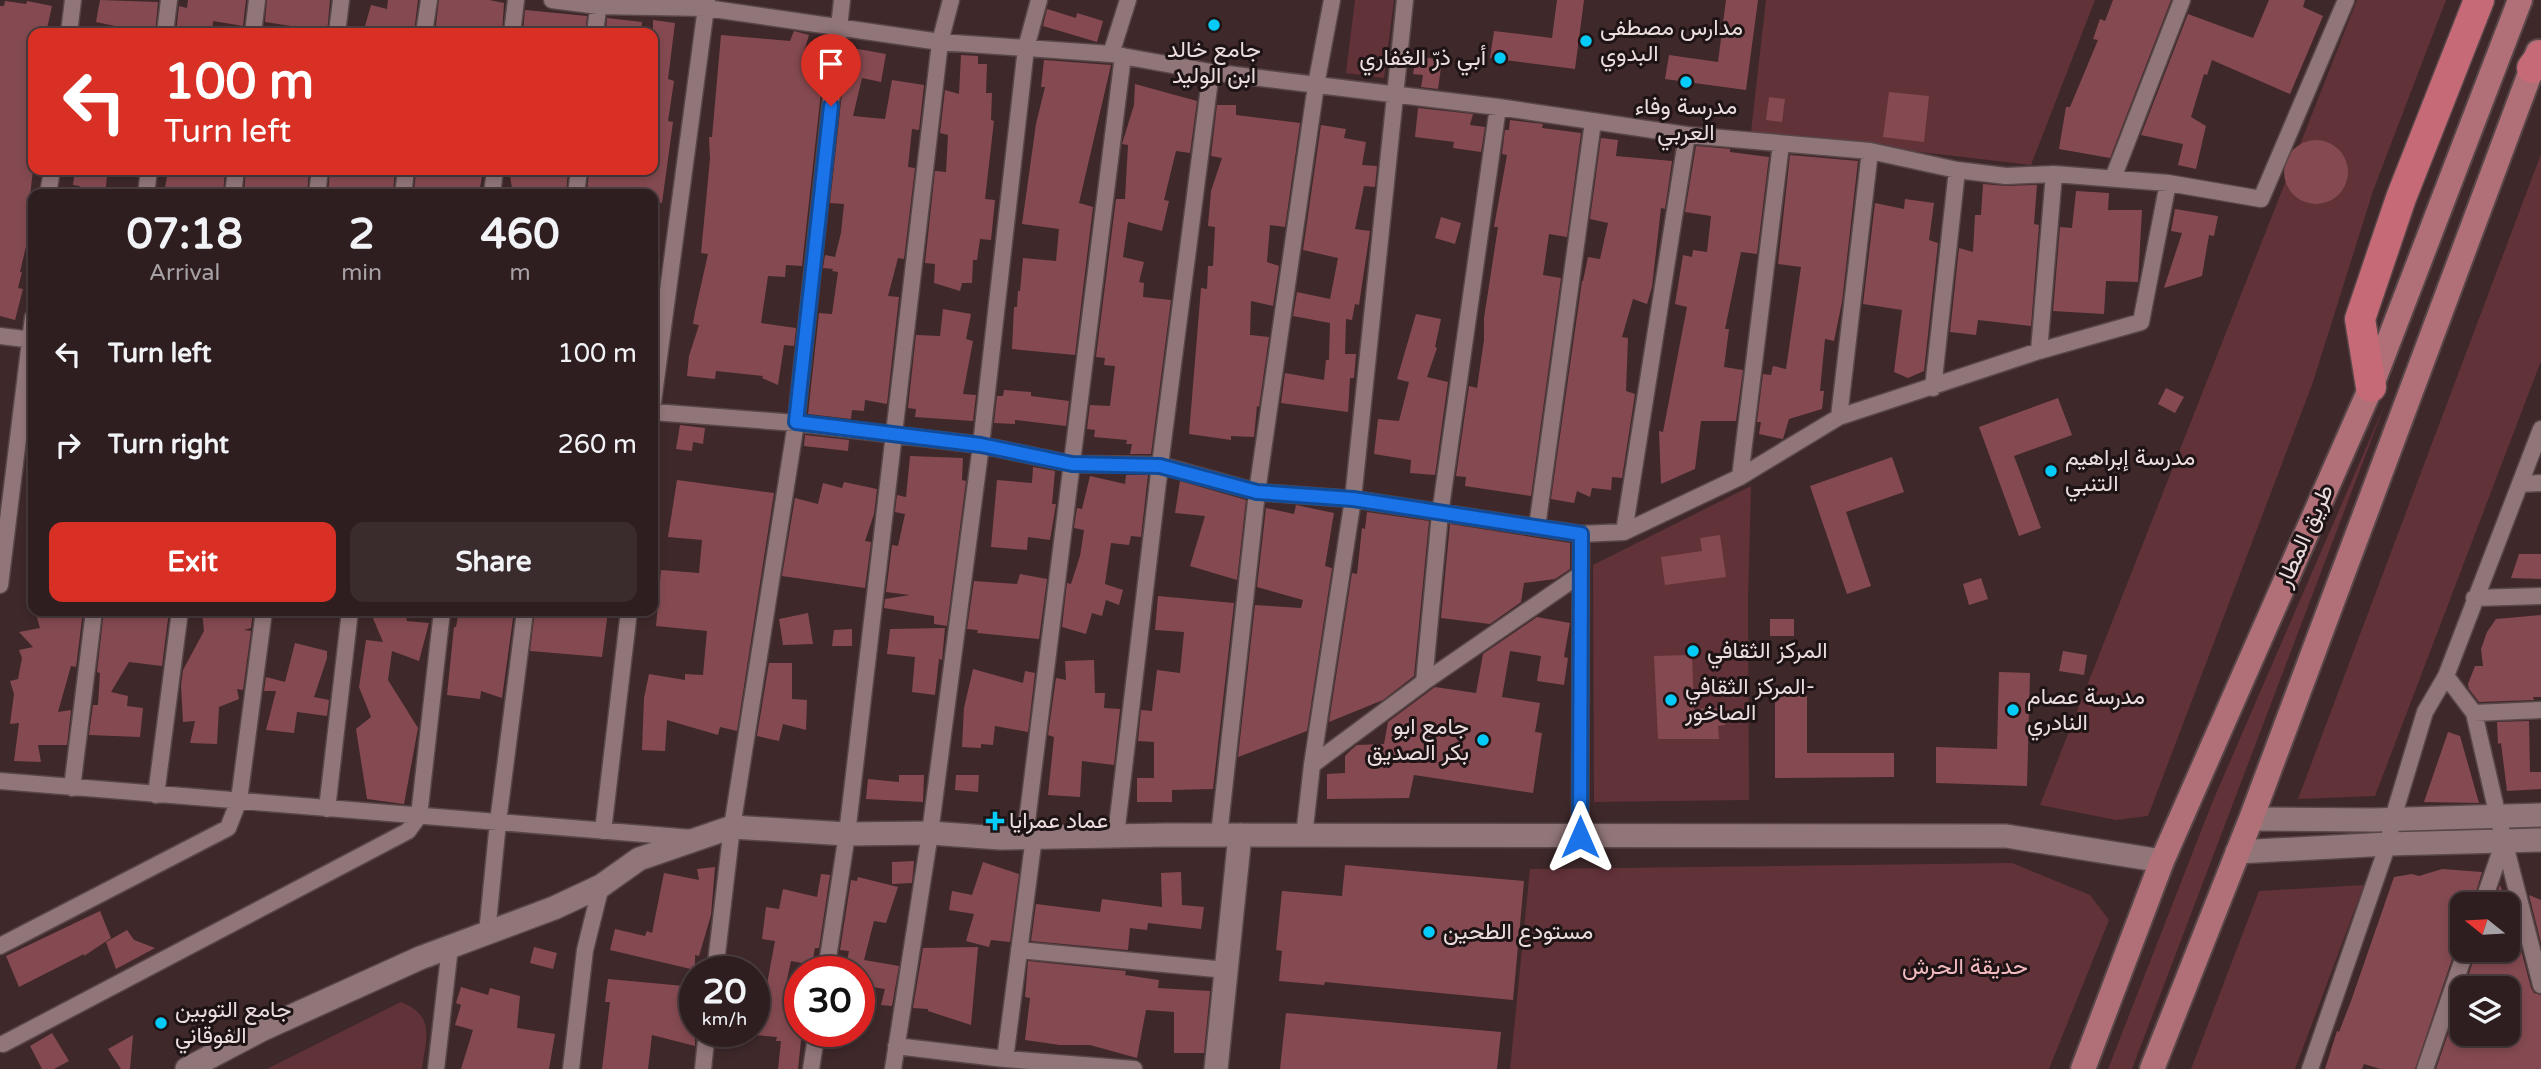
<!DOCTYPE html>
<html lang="en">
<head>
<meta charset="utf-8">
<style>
	body { margin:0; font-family:"Varela Round",Vazirmatn,sans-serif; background:#3a2b2d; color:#f1f3f6; height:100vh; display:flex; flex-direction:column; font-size:26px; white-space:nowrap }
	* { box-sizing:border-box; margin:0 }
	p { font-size:23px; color:#a7a2a5 }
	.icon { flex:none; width:38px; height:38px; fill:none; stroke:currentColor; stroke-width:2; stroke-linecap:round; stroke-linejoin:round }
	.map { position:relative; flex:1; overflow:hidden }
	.side { position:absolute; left:28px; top:189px; width:630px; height:427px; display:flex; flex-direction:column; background:#2e1e20; border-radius:14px; box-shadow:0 4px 10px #0003,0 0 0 2px #493c3e }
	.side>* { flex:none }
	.guide { position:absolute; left:28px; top:28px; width:630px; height:147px; border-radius:14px; box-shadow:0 4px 10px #0003,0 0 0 2px #493c3e; background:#d93025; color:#fff; overflow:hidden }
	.needle { width:46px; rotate:288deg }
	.fabs { position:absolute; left:2450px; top:892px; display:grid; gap:14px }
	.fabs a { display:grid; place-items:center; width:70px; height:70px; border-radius:14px; background:#2e1e20; box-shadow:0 4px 10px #0003,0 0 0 2px #493c3e; font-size:35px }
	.speed { position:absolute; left:679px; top:956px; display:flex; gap:14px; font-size:35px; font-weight:700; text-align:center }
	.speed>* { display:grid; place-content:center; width:91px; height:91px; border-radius:50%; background:#2e1e20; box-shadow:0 4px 10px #0003,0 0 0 2px #493c3e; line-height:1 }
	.speed small { font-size:18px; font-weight:400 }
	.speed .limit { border:10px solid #d22; background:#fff; color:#111 }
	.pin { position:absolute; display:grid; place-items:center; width:60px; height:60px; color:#fff; margin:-72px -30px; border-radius:50% 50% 50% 0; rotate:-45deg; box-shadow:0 0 7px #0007 }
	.pin .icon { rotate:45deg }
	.me { position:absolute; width:77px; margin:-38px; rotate:0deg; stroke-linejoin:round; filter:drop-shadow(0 0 5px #0008) }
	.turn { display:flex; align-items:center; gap:24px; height:147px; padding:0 21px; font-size:32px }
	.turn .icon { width:91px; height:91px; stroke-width:2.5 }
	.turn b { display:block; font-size:49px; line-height:60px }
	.eta { display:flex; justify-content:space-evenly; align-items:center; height:119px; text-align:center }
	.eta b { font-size:42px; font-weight:800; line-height:49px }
	.action { display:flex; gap:14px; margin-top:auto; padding:14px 21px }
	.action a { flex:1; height:80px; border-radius:14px; background:#d93025; color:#fff; font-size:28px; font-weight:800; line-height:80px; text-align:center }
	.action a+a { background:#3a2b2d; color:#f1f3f6 }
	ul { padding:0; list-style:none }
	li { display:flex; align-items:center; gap:21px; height:91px; padding:0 21px }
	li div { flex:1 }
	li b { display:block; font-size:26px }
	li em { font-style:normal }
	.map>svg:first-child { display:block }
</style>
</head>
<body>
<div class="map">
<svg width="2541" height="1069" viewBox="0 0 2541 1069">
	<rect width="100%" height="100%" fill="#3e282a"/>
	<path fill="#613238" d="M1355 0H1394L1384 78 1346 73Z
		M1766 0H2095L2031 165 1751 132Z
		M2357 0H2446L2373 191 2313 382 2148 816 2116 820 2040 805Z
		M2541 154V361L2375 796 2298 799Z
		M2385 404 2132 1069H2108L2212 803Z
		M1751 486 1748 600 1749 800 1594 802 1593 565Z
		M2012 863 2090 895 2109 920 2049 1069H1510L1530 869Z
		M2364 885 2295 1069H2191L2259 891Z
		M401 1002C436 1016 426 1038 422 1069H267Z"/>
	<path fill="#854a51" d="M100 0 158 2 155 33H114L115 26 96 22Z
		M188 0H246L243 26 213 21 212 33H176L179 6 187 8Z
		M267 0H330L327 33H304V28L265 22Z
		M388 0H418L414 32 365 26 371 5 387 9Z
		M439 0H489L504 3 502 33H435Z
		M1557 0H1584L1575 69 1490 58 1494 31 1552 38Z
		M1726 0H1758L1746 90 1665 79 1669 55 1718 62Z
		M2113 0H2171L2110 158 2059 149 2066 107H2070L2098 40 2093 39 2100 19 2105 21Z
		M2269 0H2305L2303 7 2323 16 2290 94 2212 60 2207 75 2204 74 2191 117 2206 126 2196 169 2178 165 2183 144 2141 135 2188 14 2253 38Z
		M5 1 26 4 27 1 52 6 46 33H33V170L28 213 33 214V217L20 272H22L18 288 23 289 15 320 0 316V6H4Z
		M1047 9 1076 18 1077 13 1103 21 1097 42 1043 26Z
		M525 10 587 16 585 33H523Z
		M607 18 642 22 641 33H606Z
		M653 20 675 23 668 79 674 81 668 121 673 122 662 203 653 202V194H587L589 170H653Z
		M794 31 809 35 804 52 825 55 802 266 786 265 785 277 768 276 761 323 796 328 794 346 784 345 778 385 762 378 763 376 716 371 715 379 687 376 689 356 699 325 693 324 695 312 708 254 701 253 710 159 709 137H712L721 35 790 41Z
		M847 47 886 54 881 82 862 78 853 116 885 119 892 80 924 85 919 130 912 129 908 167 915 168 904 259 898 258 888 296 899 297 887 404 865 400 864 411 852 410 851 419 808 414 819 313 832 314 838 272 832 271 833 269 823 268 825 255 835 257 841 233 844 204 830 203Z
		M961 55 978 56V64H987L986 93H992L991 120 994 121 985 199 995 200 991 240 980 239 977 260H973L972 283H962L960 291 934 283 935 264 925 263 935 171 946 172 948 135 940 133 945 90 959 94Z
		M1416 56 1442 60 1438 89 1421 87 1423 75 1413 74Z
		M1044 60 1111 65 1079 203 1093 207 1075 355 1012 349 1014 307H1017L1018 291H1020L1023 258 1056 261 1059 229 1022 224 1036 124 1045 87H1041Z
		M1135 84 1197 101 1190 153 1176 151 1164 200 1169 201 1162 231 1128 222 1123 257 1144 262 1139 282 1144 283 1143 297 1171 300 1151 454H1130L1132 444H1126L1127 440 1094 437 1095 430 1087 429 1090 405 1110 406 1115 366 1104 365 1105 358 1096 357 1116 199H1125L1128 145 1122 144 1134 105Z
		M1889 92 1929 96 1924 142 1883 137Z
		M1769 97 1785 99 1782 122 1766 120Z
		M1217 105H1236V115L1300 123 1285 227 1270 225 1267 262 1279 266 1273 306 1251 301 1250 335 1269 337 1259 407 1257 406 1254 437 1231 436V440L1189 434 1201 288 1207 289 1208 266H1213L1215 227 1208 226 1211 191 1222 158 1211 156Z
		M1418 108 1473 114 1470 125 1485 127 1481 152 1453 148 1454 142 1415 137Z
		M1510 120 1543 124 1542 128 1581 133 1567 237 1549 234 1543 275 1561 278 1531 496 1465 486 1466 477 1456 476 1469 386 1477 388 1484 340V318L1498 227H1494L1507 155 1502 154 1505 130H1509Z
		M1321 125 1346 129 1344 138 1366 142 1362 165 1377 166 1375 187 1364 186 1355 229 1370 231 1359 305 1355 304 1352 320 1346 319 1345 354H1356L1354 378H1350L1348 412 1281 403 1285 373 1324 380 1326 360H1329L1330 323 1293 316 1297 292 1330 299 1338 258 1303 250Z
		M1601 138 1618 140 1616 156 1672 161 1665 209 1661 208 1652 287 1647 304 1633 299 1622 337 1628 338 1626 391 1635 394 1622 478 1612 477 1611 490 1592 488 1590 497 1577 491 1574 503 1551 499 1582 281H1583L1588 257 1600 259 1608 223 1590 219Z
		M2284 172a32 32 0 1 1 64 0a32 32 0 1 1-64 0Z
		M1696 146 1730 149V152L1769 157 1757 254 1741 252 1725 329H1729L1724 367 1743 370 1736 421H1701L1695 469 1661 484 1659 431 1663 432 1687 307 1675 304 1683 255 1692 257 1693 250 1707 252 1711 216 1685 212Z
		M1790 155 1858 161 1842 302 1834 341 1825 339 1820 391H1824L1822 409 1789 419 1783 439 1759 434 1761 422H1757L1763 374 1771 375 1773 366 1786 369 1801 267 1778 264Z
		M75 170H98L97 175 107 177 105 194H77L80 186 73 185Z
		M168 170H225L223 194H164Z
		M246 170H309L307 194H244Z
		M330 170H395L393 192 389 191V194H328Z
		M416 170H483L479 194H414Z
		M509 170H568L566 194H513Z
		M1983 184 2006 186 2037 185 2034 224 2039 225 2031 326 1978 320 1976 335 1950 332 1959 248 1973 252 1975 215H1981Z
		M2076 191 2109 193 2108 210H2142L2138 282 2106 281 2104 314 2053 311 2060 227 2072 228Z
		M1905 199 1934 203 1929 240 1938 243 1924 371 1908 378 1894 372 1902 310 1863 304 1875 203 1904 209Z
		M2175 209 2218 216 2214 236 2209 235 2202 276 2164 288 2182 233 2171 231Z
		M1441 217 1461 223 1455 244 1435 238Z
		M943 309 971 314 966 339 973 341 963 394 976 395 973 421 915 417 916 409 908 408 916 335 940 336Z
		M1416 314 1441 319 1435 347 1437 348 1427 377 1448 382 1435 475 1410 473 1411 460 1374 454 1378 419 1399 421 1409 382 1397 379Z
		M2166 388 2184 397 2175 413 2158 404Z
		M1004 390 1031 392V396L1069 401 1066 426 1015 420V424L994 423 997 396H1003Z
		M2058 398 2072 435 2014 456 2041 528 2019 536 1979 427Z
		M680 425 705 428 703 444 693 442 692 451 676 449Z
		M805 435 849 440 848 451 804 446Z
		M910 456 963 458 962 480 966 481 947 626 934 624V616L884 608 885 599 910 595 886 592 892 545 898 546 905 514 895 512 897 495 906 497Z
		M1892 457 1904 492 1846 512 1871 586 1847 594 1810 486Z
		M1033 467 1055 471 1052 504H1056L1050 540 1028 537 1027 550 991 547 997 480 1032 483Z
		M1126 475H1148L1141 537 1131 536 1129 545 1111 543 1105 584 1123 590 1119 605 1106 600 1102 616 1092 613 1086 634 1062 627 1067 583 1071 584 1080 556 1084 530 1074 528 1077 508 1082 509 1090 476 1125 484Z
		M677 480 774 493 737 731 720 727 718 735 667 720 665 751 642 750 644 698 649 674 685 680V674L703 675 707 631 656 626 661 570 699 573 702 540 668 537Z
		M1180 481 1246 500 1237 580 1190 566 1205 516 1175 513Z
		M844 482 877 489 874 514 865 541 871 542 865 588 782 576 795 498 818 504 823 483 842 488Z
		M1296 505 1334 513 1325 566 1332 568 1307 731 1238 757 1255 605 1301 608 1303 600 1257 587 1266 508 1294 514Z
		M1367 512 1429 521 1414 676 1383 700 1329 722 1352 573 1357 574 1362 528 1365 529Z
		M1450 524 1570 543V569L1555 579 1524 583 1521 602 1490 624 1441 618Z
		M1720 535 1726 577 1665 585 1661 557 1702 551 1700 538Z
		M2519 554H2541V579L2511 578Z
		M1020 574 1047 579 1039 639 977 633 978 630 967 629 974 581 1017 584Z
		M1981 578 1988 599 1969 605 1963 584Z
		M1158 596 1234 603 1213 789 1172 790V802H1137V778H1154V742L1138 741 1141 710 1152 711 1157 670 1180 673 1184 632 1155 630Z
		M35 611H83L76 667 71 666 58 712 71 710 67 745H38L41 762 14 761 19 723 10 724 14 694 10 681 18 679 22 658 19 650 33 647 19 632 40 628Z
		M104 611H169L162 666 129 662 111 692 128 696 127 706 143 708 140 737 89 735 93 705H98L100 673 97 672Z
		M202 611H253L251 628 244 630 251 631 243 690 237 689 239 699 219 707 217 744 190 743 195 721 183 722 181 686 183 670 204 631Z
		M370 611H405L407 621 429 623 419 661 392 651 388 680 418 728 404 804 367 799 356 729 371 717 359 687 366 640 383 642Z
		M459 611H514L502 698 481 691 480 699 447 695 454 627H456Z
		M535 611H608L602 657 530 651Z
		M808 613 813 644 783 645 779 619Z
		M2541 615V697H2533L2534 700 2479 702 2469 689 2468 684 2475 666H2483L2481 649 2487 632 2496 619Z
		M1537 617 1570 623 1564 657 1568 658 1564 685 1537 681 1541 656 1510 651 1502 697 1540 703 1535 732 1542 733 1533 793 1414 775 1409 798 1327 799V774L1345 773V756L1352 749 1357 745 1384 744 1388 722 1435 687 1476 693 1483 654Z
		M1770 619H1794V636H1770Z
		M945 628 942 660 939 659 935 695 912 692 915 657 887 654 890 629Z
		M852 629V646H832L834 630Z
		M295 643 327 651V658L314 697 329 700 327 716 297 712 294 733 266 730 276 691H264L266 677 285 682Z
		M2063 651 2087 655 2084 675 2059 671Z
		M1692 655 1694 709 1724 708 1725 725 1718 726 1719 739H1658L1654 656Z
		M1094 660 1095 693H1105L1104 708 1120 709 1114 765 1082 761 1080 797 1048 795 1054 737 1048 735 1056 678 1066 680 1065 661Z
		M769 663H792V699L807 700 806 730 783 724 779 741 757 736Z
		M973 669 1023 683 1025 671 1035 673 1028 732 995 726 993 745 981 744V748L962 747 964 708Z
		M1999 672 2030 673 2027 786 1936 783V747L1997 749Z
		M1775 694H1807V753H1894V777L1775 778Z
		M2529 721 2530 772H2541V789L2507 791 2501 743 2498 744 2497 722Z
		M2448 732 2460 736 2479 803 2424 802Z
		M899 775H924L923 802 866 799 868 779 899 782Z
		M956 775H979L978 792 955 790Z
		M914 861 912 883 892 884V862Z
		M983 862 1019 874 1010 942 991 940 989 947 966 941 974 914 949 910 952 891 972 895Z
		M1345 865 1524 881 1513 1000 1325 982 1324 985 1279 981 1282 951 1276 950 1282 891 1342 896Z
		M715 867 711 915 699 956 695 955V970L610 950 615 929 645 936 647 931 652 933 664 873 699 880 697 869Z
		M2442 869 2482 872 2472 905H2462V940L2456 947 2415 1069H2380L2364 1064 2362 1069H2325L2337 1031 2339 1032 2351 1001 2394 877 2412 874 2419 876Z
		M1181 872 1182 905 1204 907 1201 929 1148 923 1147 930 1130 928 1128 950 1031 941 1036 904 1100 912 1102 899 1162 907 1161 873Z
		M821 874 830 875 819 948H815L812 965 791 961 782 1003 800 1005V1031H802L798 1069H778L781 1041H776L777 1037 754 1035V984H767L775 941 762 939 766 907 779 909 783 889 817 897Z
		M858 877 898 887 886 923 874 921 864 960 899 966 892 1006 881 1005 885 989 859 985V971H845L849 951 840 950 851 880 857 881Z
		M2500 885 2507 905H2493Z
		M2529 895 2541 900V943Z
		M2508 900 2531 988 2534 993 2541 995V1069H2436L2462 993V1034H2508V989H2464L2476 952 2508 962Z
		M100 911 111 938 84 956V954L19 987 6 956Z
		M127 930 134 940 155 948 116 969 106 942Z
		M534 947 557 953 553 969 530 963Z
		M978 947 971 1025 928 1011V1009L913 1008 923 948Z
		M1028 961 1126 971 1125 975 1159 980 1158 988 1210 991 1204 1053H1174V1012L1146 1010 1137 1058 1090 1045H1060L1025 1040 1030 998 1025 997Z
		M608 979 695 987V1046L652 1035 648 1069H602L610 1002H605Z
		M461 987 488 995 490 988 520 996 517 1028 555 1034 549 1069H461L473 1030 455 1025 461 1005 456 1003Z
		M1286 1013 1501 1032 1497 1069H1280Z
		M52 1033 69 1061 54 1069H42L30 1046Z
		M133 1035 130 1069H121L108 1049Z"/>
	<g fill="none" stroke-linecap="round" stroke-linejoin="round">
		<g stroke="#584648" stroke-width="19">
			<path id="street" d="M552 0 598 6 706 8 940 42 1111 54 1211 72 1498 107 1687 135 1870 151 1957 170 2006 176 2054 174 2168 183 2261 199 2346 0
				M69 33 73 0
				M165 33 169 0
				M253 33 257 0
				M337 33 341 0
				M424 33 429 0
				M512 33 516 0
				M595 33 599 0
				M1111 54 1128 0
				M2113 178 2182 0
				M48 194 52 170
				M146 194 149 170
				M233 194 236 170
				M317 194 320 170
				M403 194 406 170
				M492 194 495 170
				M576 194 579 170
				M0 336 33 340
				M2039 351 2054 174
				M1933 388 1957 170
				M653 402 707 0
				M653 412 796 423 981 445 1072 464 1160 465 1257 492 1353 499 1581 534 1624 532 1740 477 1839 417 2039 351 2141 322 2168 183
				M1839 417 1870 151
				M1740 477 1781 144
				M2520 484 2541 483
				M1537 527 1593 122
				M1624 532 1687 135
				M0 585 33 317
				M2474 598 2541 596
				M2446 676 2474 713 2498 817 2541 985
				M1424 682 1581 574
				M2474 713 2541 710
				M1312 765 1424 682 1440 514 1498 107
				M0 781 692 838
				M72 788 94 611
				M156 795 180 611
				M327 809 350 611
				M603 831 629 611
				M1116 835 1160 465 1211 72
				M1219 835 1257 492 1316 85 1332 0
				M1304 836 1312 765 1353 499 1405 0
				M1025 837 1123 56
				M1580 837 1581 534
				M2482 905 2504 841
				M487 933 498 822 525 611
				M0 946 228 828 239 800 264 611
				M1019 950 1226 970
				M715 971 732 827 796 423 842 0
				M826 971 847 834 940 42 951 0
				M3 1044 408 831 419 816 442 611
				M896 1046 1005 1059 1134 1069
				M1005 1059 1034 837
				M436 1069 450 947
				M571 1069 585 950 601 886
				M703 1069 707 1031
				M811 1069 817 1031
				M893 1069 930 833 981 445 1026 48 1039 0
				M2310 1069 2388 844 2393 818 2425 712 2446 676 2541 429
				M2425 1069 2466 950"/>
		</g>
		<g stroke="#584648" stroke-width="26">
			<path id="secondary" d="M2251 819 2373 820 2541 815
				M2237 852 2388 844 2541 840
				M187 1069 261 1030 420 958 554 908 601 886 639 859 732 827 847 834 930 833 1000 838 1166 835 2006 836 2162 861
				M1216 1069 1240 835"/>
		</g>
		<g stroke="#584648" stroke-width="28">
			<path id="primary" d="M2083 1069 2162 861 2371 387 2520 0
				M2152 1069 2251 819 2538 52"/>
		</g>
		<g stroke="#584648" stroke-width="33">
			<path id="highway" d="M2532 68 2541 56
				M2371 387 2360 319 2401 198 2479 0"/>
		</g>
		<use href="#street" stroke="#917679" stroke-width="16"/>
		<use href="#secondary" stroke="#917679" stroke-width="23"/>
		<use href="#primary" stroke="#b16f78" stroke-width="24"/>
		<use href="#highway" stroke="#c66a77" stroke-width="30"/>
	</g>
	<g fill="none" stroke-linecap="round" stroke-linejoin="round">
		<g stroke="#114b97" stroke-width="18">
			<path id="route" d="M831 106 796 422 981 445 1072 464 1160 466 1257 492 1353 499 1581 534 1580 837"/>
		</g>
		<use href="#route" stroke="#1a73e8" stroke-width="12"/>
	</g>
	<g fill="#05cbf9" stroke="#1e1415" stroke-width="2.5">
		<circle cx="1214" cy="25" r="7"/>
		<circle cx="1586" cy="41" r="7"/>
		<circle cx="1500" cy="58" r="7"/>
		<circle cx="1686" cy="82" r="7"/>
		<circle cx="2051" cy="471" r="7"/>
		<circle cx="1693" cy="651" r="7"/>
		<circle cx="1671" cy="700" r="7"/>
		<circle cx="2013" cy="710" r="7"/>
		<circle cx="1483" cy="740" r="7"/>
		<path d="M991.5 810.5h7v7h7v7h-7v7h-7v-7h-7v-7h7z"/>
		<circle cx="1429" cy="932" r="7"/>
		<circle cx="161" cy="1023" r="7"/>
	</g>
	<g text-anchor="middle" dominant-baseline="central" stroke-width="6" stroke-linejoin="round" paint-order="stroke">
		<g font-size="23" fill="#ebdcdd" stroke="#1e1415" text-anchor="start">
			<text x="1600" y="28">مدارس مصطفى<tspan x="1600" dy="26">البدوي</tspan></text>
			<text x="1214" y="50" text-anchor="middle">جامع خالد<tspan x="1214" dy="26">ابن الوليد</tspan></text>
			<text x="1486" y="58" text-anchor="end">أبي ذرّ الغفاري</text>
			<text x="1686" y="107" text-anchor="middle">مدرسة وفاء<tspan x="1686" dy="26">العربي</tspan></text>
			<text x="2065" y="458">مدرسة إبراهيم<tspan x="2065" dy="26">التنبي</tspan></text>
			<text x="1707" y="651">المركز الثقافي</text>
			<text x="1685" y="687">المركز الثقافي-<tspan x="1685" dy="26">الصاخور</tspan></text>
			<text x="2027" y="697">مدرسة عصام<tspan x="2027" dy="26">النادري</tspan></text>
			<text x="1469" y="727" text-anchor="end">جامع ابو<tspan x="1469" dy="26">بكر الصديق</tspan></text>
			<text x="1009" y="821">عماد عمرايا</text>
			<text x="1443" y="932">مستودع الطحين</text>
			<text x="175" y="1010">جامع التوبين<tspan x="175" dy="26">الفوقاني</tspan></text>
		</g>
		<g font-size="23" fill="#ebdcdd" stroke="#1e1415">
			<text transform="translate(2305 536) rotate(-66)">طريق المطار</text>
		</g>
		<g font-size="23" fill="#f3bbc0" stroke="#1e1415">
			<text x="1965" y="967">حديقة الحرش</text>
		</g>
	</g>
</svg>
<div class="fabs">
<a><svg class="needle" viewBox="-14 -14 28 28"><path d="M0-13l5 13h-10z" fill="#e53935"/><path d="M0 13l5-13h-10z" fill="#a7a2a5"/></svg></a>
<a><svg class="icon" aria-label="layers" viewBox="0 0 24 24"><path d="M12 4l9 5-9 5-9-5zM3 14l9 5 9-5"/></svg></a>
</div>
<div class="speed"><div>20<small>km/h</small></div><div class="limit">30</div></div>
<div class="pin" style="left:831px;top:106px;background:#d93025"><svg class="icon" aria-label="arrive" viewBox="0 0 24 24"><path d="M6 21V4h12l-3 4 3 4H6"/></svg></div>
<svg class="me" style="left:1580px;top:837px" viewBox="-20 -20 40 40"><path d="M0-17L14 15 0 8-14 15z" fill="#1a73e8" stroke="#fff" stroke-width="4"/></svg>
<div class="guide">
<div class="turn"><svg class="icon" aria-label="left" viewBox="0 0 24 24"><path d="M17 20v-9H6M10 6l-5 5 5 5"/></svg><div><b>100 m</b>Turn left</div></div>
</div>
<section class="side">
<div class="eta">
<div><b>07:18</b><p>Arrival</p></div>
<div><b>2</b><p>min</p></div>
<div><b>460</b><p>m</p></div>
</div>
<ul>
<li><svg class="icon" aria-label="left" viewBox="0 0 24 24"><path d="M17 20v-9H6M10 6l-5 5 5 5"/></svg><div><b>Turn left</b></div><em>100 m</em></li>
<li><svg class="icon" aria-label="right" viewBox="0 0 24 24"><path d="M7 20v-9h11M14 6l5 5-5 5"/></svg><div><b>Turn right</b></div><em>260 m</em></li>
</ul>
<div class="action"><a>Exit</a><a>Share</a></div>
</section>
</div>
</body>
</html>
